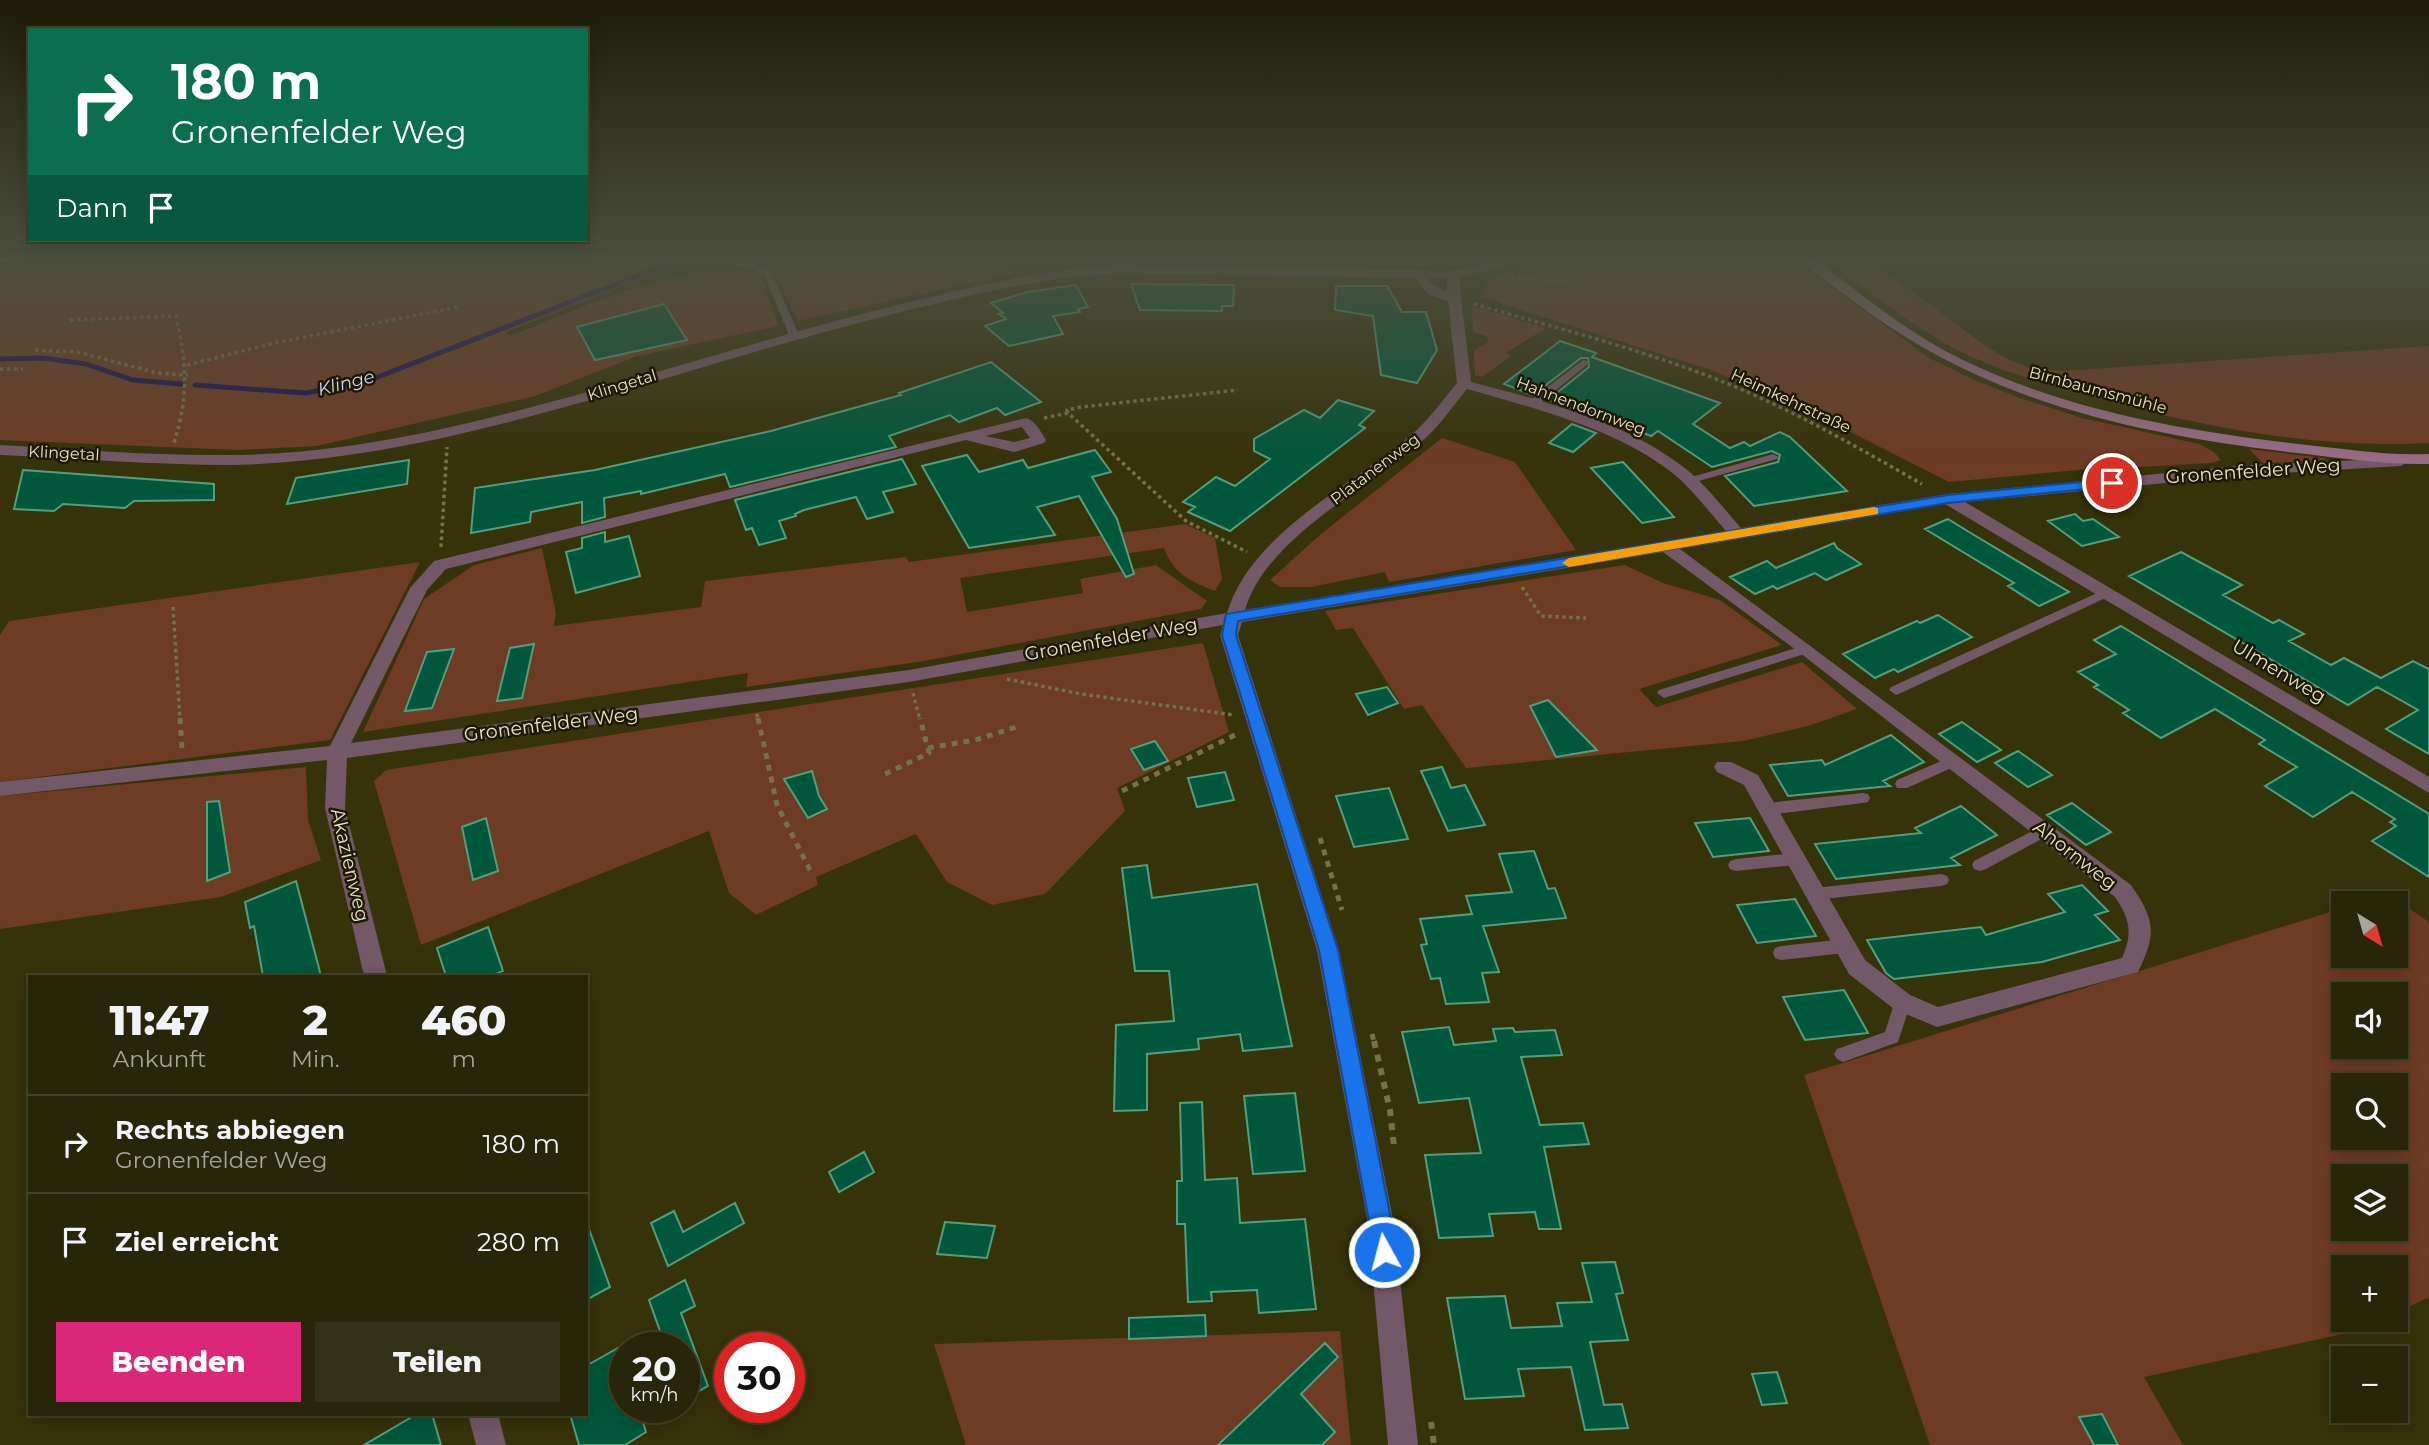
<!DOCTYPE html>
<html lang="de">
<head>
<meta charset="utf-8">
<style>
	body { margin:0; font-family:Montserrat,sans-serif; background:#343216; color:#f1f3f6; height:100vh; display:flex; flex-direction:column; font-size:26px; white-space:nowrap }
	* { box-sizing:border-box; margin:0 }
	p { font-size:23px; color:#a5a59c }
	.icon { flex:none; width:38px; height:38px; fill:none; stroke:currentColor; stroke-width:2; stroke-linecap:round; stroke-linejoin:round }
	.map { position:relative; flex:1; overflow:hidden }
	.panel { position:absolute; left:28px; top:975px; width:560px; height:441px; display:flex; flex-direction:column; background:#282608; border-radius:0px; box-shadow:0 4px 18px #0003,0 0 0 2px #444329 }
	.panel>* { flex:none }
	.hud { position:absolute; left:28px; top:28px; width:560px; height:214px; border-radius:0px; box-shadow:0 4px 18px #0003,0 0 0 2px #444329; background:#0b6e4f; color:#fff; overflow:hidden }
	.needle { width:46px; rotate:143deg }
	.buttons { position:absolute; left:2331px; top:891px; display:grid; gap:14px }
	.buttons a { display:grid; place-items:center; width:77px; height:77px; border-radius:0px; background:#282608; box-shadow:0 4px 18px #0003,0 0 0 2px #444329; font-size:35px }
	.speed { position:absolute; left:609px; top:1332px; display:flex; gap:14px; font-size:35px; font-weight:700; text-align:center }
	.speed>* { display:grid; place-content:center; width:91px; height:91px; border-radius:50%; background:#282608; box-shadow:0 4px 18px #0003,0 0 0 2px #444329; line-height:1 }
	.speed small { font-size:18px; font-weight:400 }
	.speed .limit { border:10px solid #d22; background:#fff; color:#111 }
	.pin { position:absolute; display:grid; place-items:center; width:60px; height:60px; color:#fff; margin:-30px; border:4px solid #fff; border-radius:50%; box-shadow:0 2px 7px #0007 }
	.me { position:absolute; width:77px; margin:-38px; rotate:353deg; stroke-linejoin:round; filter:drop-shadow(0 0 5px #0008) }
	.turn { display:flex; align-items:center; gap:24px; height:147px; padding:0 28px; font-size:32px }
	.turn .icon { width:91px; height:91px; stroke-width:2.5 }
	.turn b { display:block; font-size:49px; line-height:60px }
	.then { display:flex; align-items:center; height:66px; padding:0 28px; background:#0003; gap:14px; font-size:26px }
	.eta { display:flex; justify-content:space-evenly; align-items:center; height:119px; text-align:center }
	.eta b { font-size:42px; font-weight:800; line-height:49px }
	.button { display:flex; gap:14px; margin-top:auto; padding:14px 28px }
	.button a { flex:1; height:80px; border-radius:0px; background:#db2777; color:#fff; font-size:28px; font-weight:800; line-height:80px; text-align:center }
	.button a+a { background:#343216; color:#f1f3f6 }
	ul { padding:0; list-style:none }
	li { display:flex; align-items:center; gap:21px; height:98px; padding:0 28px; border-top:2px solid #444329 }
	li div { flex:1 }
	li b { display:block; font-size:26px }
	li em { font-style:normal }
	.map>svg:first-child { display:block }
</style>
</head>
<body>
<div class="map">
<svg width="2429" height="1445" viewBox="0 0 2429 1445">
	<rect width="100%" height="100%" fill="#36320a"/>
	<path fill="#6e3b25" fill-rule="evenodd" d="M80 257H695L506 332 510 336C580 309 685 257 761 273L778 326 637 356 535 396 317 446 237 450 0 440V266Z
		M750 257H1007L1012 274 798 321 774 272Z
		M1306 257H1502L1463 265 1306 263Z
		M1553 257H1791L1929 358 1972 379 2020 398 2082 418 2199 444 2214 452 2221 460 2211 463 2137 467 2122 466 1949 482 1829 421 1711 370 1481 297 1480 293 1493 277Z
		M1822 257H1867L1987 347 2010 360 2032 369 2062 371 2429 346V443C2312 449 2195 426 2083 394 2046 383 2008 374 1972 357 1918 332 1870 292 1822 257Z
		M1472 306 1546 328 1506 353 1511 356 1482 377 1475 375 1474 350 1488 342 1487 336 1473 332Z
		M1442 438 1515 462 1576 550 1389 582 1385 572 1311 587H1280L1270 580 1321 534Z
		M2249 449 2324 458 2327 461 2263 463Z
		M1185 524 1215 538 1222 579 1215 591C1189 581 1174 574 1164 548L960 578 967 612 1083 593 1080 579 1156 565 1207 601 1201 609 924 661 746 687 748 673 363 732 424 599 474 565 542 548 556 613 554 626 701 607 705 581 906 557 909 562Z
		M420 562 330 740 0 782V635L9 621Z
		M1625 565 1663 583 1720 600 1782 645 1639 689 1656 707 1802 662 1857 709 1808 726 1743 741 1466 768 1422 705 1404 709 1353 628 1336 630 1325 611Z
		M1203 643 1229 732 1117 788 1125 811 1045 894 992 905 947 882 916 834 816 877 818 885 756 915 729 893 709 831 421 945 374 781 386 770Z
		M306 767 308 820 321 860 221 897 0 929V796Z
		M2388 894 2429 922V1297L2396 1313V1267H2343V1320H2382L2357 1331 2144 1377 2183 1445H1930L1804 1075 2343 908V956H2396V903H2361ZM2343 994H2396V1046H2343ZM2343 1085H2396V1138H2343ZM2343 1176H2396V1228H2343Z
		M1340 1331 1351 1445H966L934 1344Z"/>
	<g fill="none" stroke-linecap="round" stroke-linejoin="round">
		<path stroke="#1e1253" stroke-width="5" d="M0 359 43 358 86 364 133 380 181 384
			M195 385 306 393 370 380 686 257"/>
	</g>
	<path fill="#00573b" stroke="#519f7d" stroke-width="2" d="M1131 284 1234 285 1233 306H1222V311L1140 310Z
		M1076 285 1088 307 1078 309 1080 312 1053 316 1063 334 1009 346 985 326 1006 319 999 314 1003 313 991 303 1028 292Z
		M1336 286H1387L1402 312H1426L1437 350 1417 383 1381 375 1373 316 1335 310Z
		M664 304 687 340 595 360 577 327Z
		M1560 341 1596 353 1592 357 1720 403 1693 424 1730 448 1744 442 1750 446 1780 432 1790 437 1847 491 1754 506 1725 476 1778 462 1780 455 1772 451 1712 467 1658 431 1651 436 1574 405 1579 411 1548 400 1589 367 1588 358H1581L1533 395 1504 384Z
		M991 362 1041 402 1005 415 997 408 959 422 950 415 889 436 896 447 730 487 725 474 641 494V491L604 498 605 517 582 523V502L531 512 530 522 471 533 475 488 595 470 771 431 901 395 899 393Z
		M1338 400 1374 411 1359 425 1365 428 1230 531 1188 512 1195 507 1183 502 1216 477 1235 486 1270 459 1254 451V439L1304 410 1320 418Z
		M1572 424 1596 433 1573 452 1549 443Z
		M1095 450 1111 472 1092 477 1117 519 1134 574 1126 577 1079 496 1037 507 1055 535 969 548 922 466 967 455 979 472 1023 460 1028 468Z
		M902 459 916 484 883 492 893 512 867 519 856 497 804 510 795 514 796 516 779 521 786 538 759 545 752 528 746 530 735 500Z
		M409 460 407 484 287 504 296 478Z
		M1623 462 1674 517 1642 523 1591 468Z
		M23 470 214 484V500L134 501 125 508 63 504 54 511 14 509Z
		M2075 514 2083 521 2093 519 2119 537 2082 546 2048 521Z
		M1948 519 1974 535 2069 592 2039 606 2008 586 2014 583 1925 529Z
		M605 532V542L629 536 640 576 576 593 566 552 582 548V538Z
		M1834 543 1837 548 1861 564 1826 580 1815 573 1777 589 1773 586 1755 594 1730 577 1767 561 1776 568Z
		M2181 552 2242 585 2223 595 2273 623 2279 620 2304 634 2289 641 2331 665 2344 658 2381 678 2413 661 2429 669V754L2386 729 2418 710 2377 687 2348 705 2129 576Z
		M1938 615 1972 637 1898 672 1894 669 1875 678 1843 654 1917 621 1920 623Z
		M2121 626 2429 814V877L2372 841 2396 826 2390 822 2395 819 2352 792 2313 817 2265 786 2297 767 2259 744 2265 740 2215 709 2161 738 2123 713 2129 710 2094 687 2098 685 2078 672 2116 654 2094 640Z
		M534 644 522 698 497 701 510 648Z
		M454 649 432 708 405 711 427 652Z
		M1387 687 1398 703 1368 715 1356 694Z
		M1548 700 1597 750 1556 757 1530 706Z
		M1962 722 2001 750 1977 762 1939 734Z
		M1891 735 1924 762 1883 781 1890 786 1788 796 1770 765 1822 760 1825 765Z
		M1155 741 1168 761 1144 770 1131 749Z
		M2018 751 2052 775 2028 787 1995 763Z
		M1442 767 1451 788 1465 785 1485 825 1448 831 1421 771Z
		M812 771 819 796 827 809 808 818 784 779Z
		M1225 772 1234 800 1197 807 1188 778Z
		M1389 788 1408 839 1354 847 1336 796Z
		M219 801 230 872 207 881V802Z
		M2072 803 2111 832 2086 845 2047 815Z
		M1961 806 1997 835 1951 858 1960 865 1836 879 1815 844 1921 833 1915 828Z
		M486 818 498 871 473 880 462 827Z
		M1750 818 1769 851 1713 857 1695 823Z
		M1534 851 1548 889 1555 888 1566 918 1483 926 1499 972 1482 973 1489 1002 1446 1004 1440 978 1431 979 1421 945 1427 944 1420 919 1472 914 1466 896 1512 892 1499 854Z
		M1147 865 1152 898 1257 884 1292 1046 1243 1051 1240 1034 1198 1039 1199 1049 1147 1054V1110L1114 1111 1116 1025 1174 1021 1169 971H1135L1122 868Z
		M296 881 321 976H263L254 926 250 928 245 902Z
		M2082 885 2108 911 2095 915 2120 940 2042 962 1894 979 1886 973 1867 940 1981 927 1986 935 2065 912 2048 894Z
		M1795 899 1816 936 1757 943 1737 905Z
		M488 927 503 971 491 976H446L437 948Z
		M1844 990 1868 1033 1805 1040 1783 997Z
		M1449 1027 1454 1045 1496 1041 1493 1029 1513 1028 1515 1032 1555 1030 1562 1055 1521 1057 1540 1125 1583 1123 1589 1144 1544 1147 1561 1229H1539L1535 1212 1489 1214 1493 1236 1439 1238 1425 1155 1481 1153 1469 1098 1419 1103 1402 1032Z
		M1295 1093 1305 1171 1253 1174 1244 1096Z
		M1202 1102 1205 1180 1237 1178 1240 1223 1305 1219 1316 1309 1259 1313 1257 1290 1211 1292 1212 1301 1188 1302 1185 1224H1177V1181H1182L1180 1103Z
		M864 1152 874 1172 839 1192 829 1172Z
		M735 1203 744 1223 668 1266 651 1223 674 1211 683 1232Z
		M945 1222 995 1226 987 1258 937 1254Z
		M589 1229 610 1287 586 1300V1230Z
		M1615 1262 1623 1293 1616 1294 1628 1340 1590 1342 1604 1405 1622 1404 1628 1428 1585 1430 1571 1367 1518 1369 1524 1396 1465 1399 1447 1298 1505 1296 1511 1328 1562 1326 1557 1303 1592 1302 1582 1263Z
		M685 1280 695 1306 681 1313 708 1386 684 1399V1348H666L649 1300Z
		M1205 1315 1206 1336 1129 1339V1318Z
		M1325 1343 1338 1357 1301 1394 1335 1432 1322 1445H1218Z
		M618 1348 625 1368V1407H638L646 1432 625 1445H579L570 1414H586V1366Z
		M1777 1372 1787 1403 1762 1405 1752 1374Z
		M417 1414H432L441 1445H364Z
		M2102 1414 2118 1445H2094L2079 1417Z"/>
	<g fill="none" stroke-linecap="round" stroke-linejoin="round">
		<path stroke="#75714b" stroke-width="3.5" stroke-dasharray="3.5 3.5" stroke-linecap="butt" d="M785 272 848 257
			M1511 279 1569 281
			M1474 304C1563 330 1653 352 1738 388 1802 415 1862 450 1922 484
			M70 320 176 316C187 365 189 394 174 443
			M35 350 78 352 157 373 188 375
			M187 365 274 343 458 307
			M0 369H23
			M1068 413 1067 410 1081 407 1238 390
			M1044 418 1068 413 1186 521 1247 552
			M441 547 447 447
			M1522 587 1541 616 1586 618
			M173 607 180 720
			M1007 679 1081 694 1234 715
			M913 693 920 720
			M757 714 758 720"/>
		<path stroke="#75714b" stroke-width="5" stroke-dasharray="6 6" stroke-linecap="butt" d="M180 718 182 749
			M758 718 777 805 812 874
			M928 748 975 740 1020 726
			M885 774 929 753 920 718
			M1122 791 1237 734
			M1320 838 1342 910
			M1372 1034 1374 1042"/>
		<path stroke="#75714b" stroke-width="6" stroke-dasharray="7 7" stroke-linecap="butt" d="M1374 1041 1390 1110 1394 1146
			M1431 1422 1434 1445"/>
		<path fill="#735867" fill-rule="evenodd" d="M720 257 754 264 771 271 799 335 797 337 789 335 764 275 749 268 717 262 716 260Z
			M1583 360 1587 361V365L1536 406H1528V402Z
			M1773 454 1779 457 1777 459 1688 484 1682 481 1684 479Z
			M2108 588 2114 592 2112 595 1901 693 1896 695 1889 690 1891 687Z
			M1806 645 1811 646 1813 649 1811 652 1664 698 1657 693 1659 690Z
			M1953 756 1958 757 1960 761 1958 765 1907 788H1897L1895 784 1897 780Z
			M1863 793 1868 794 1870 798 1868 802 1863 803 1767 815 1762 813 1760 809 1762 805 1767 803Z
			M2044 825 2049 827 2052 831 2049 835 1986 869 1980 871 1974 869 1972 865 1974 861Z
			M1796 853 1801 855 1804 859 1801 863 1796 865 1736 871 1730 869 1728 865 1730 861 1736 859Z
			M1941 874 1947 876 1949 880 1947 884 1941 886 1815 900 1809 898 1807 894 1809 890 1815 888Z
			M1845 939 1851 941 1853 946 1851 951 1845 953 1781 960 1775 958 1773 953 1775 948 1781 946Z
			M1902 995 1908 997 1911 1002 1898 1042 1843 1062 1837 1059 1834 1054 1837 1049 1885 1032 1896 997Z"/>
		<path fill="#735867" fill-rule="evenodd" d="M1515 257H1536L1459 278 1471 382C1543 401 1626 421 1686 469 1707 486 1723 508 1741 528L1948 494 2249 465 2406 458 2409 461 2401 466 2249 475 1965 502 2429 777V793L1945 504 1680 549 2131 885C2155 920 2157 933 2138 972L1937 1027 1894 1009 1849 974 1744 785 1717 772 1714 767 1717 762H1731L1758 775 1865 960 1910 995 1938 1007 2122 958C2133 933 2130 919 2115 897L1800 653 1663 552 1242 622 1238 635 1339 950 1394 1224 1418 1445H1388L1368 1224 1317 950 1220 635 1223 625 909 682 347 758 345 808 387 976H364L325 808 327 760 0 796V782L330 746 410 588 434 561 1026 418C1035 420 1041 432 1046 440L1044 443 1014 452 966 440 446 569 427 590 351 743 909 670 1227 613C1251 533 1350 487 1410 436 1428 421 1442 401 1457 383L1448 301 1428 294 1415 278 1118 273C1041 277 967 296 893 314 745 351 600 402 451 436 379 452 303 464 229 465 153 465 76 458 0 455V445C76 449 153 456 229 455 303 455 379 443 451 427 600 393 745 343 893 306 967 288 1041 270 1118 265L1453 271ZM1428 278 1447 279V292L1433 285ZM1467 389C1537 409 1618 429 1675 475 1694 491 1709 512 1726 531L1245 610C1266 538 1367 489 1421 442 1439 427 1452 407 1467 389ZM1022 427 1030 438 1014 442 985 436Z
			M468 1414H498L506 1445H476Z"/>
		<path fill="#976c86" fill-rule="evenodd" d="M1798 257H1812C1856 290 1899 326 1947 352 2058 410 2184 431 2307 445 2348 449 2388 456 2429 454V464C2385 465 2341 458 2297 453 2136 434 1988 403 1856 303 1837 288 1814 275 1798 257Z"/>
		<path stroke="#bdb994" stroke-width="3.5" stroke-dasharray="10 5" stroke-linecap="butt" d="M0 261 31 257"/>
	</g>
	<linearGradient id="sky" x2="0" y2="1"><stop stop-color="#1e1c06"/><stop offset="0.56" stop-color="#4c4f3e"/><stop offset="1" stop-color="#4c4f3e" stop-opacity="0"/></linearGradient>
	<rect width="2429" height="460" fill="url(#sky)"/>
	<path fill="#1a73e8" stroke="#114b97" stroke-width="2" d="M2112 479 2119 483 2117 486 1948 503 1238 621 1236 635 1338 950 1392 1224 1395 1252 1392 1259 1384 1263 1376 1259 1319 950 1222 635 1226 614 1948 495Z"/>
	<path fill="#f59e0b" d="M1874 507 1878 508V514L1569 567 1562 563 1569 558Z"/>
	<g text-anchor="middle" dominant-baseline="central" stroke-width="5" stroke-linejoin="round" paint-order="stroke">
		<g font-size="16" fill="#e7e3bf" stroke="#1d1900">
			<text transform="translate(622 385) rotate(-17)">Klingetal</text>
			<text transform="translate(2098 390) rotate(15)">Birnbaumsmühle</text>
			<text transform="translate(1791 401) rotate(25)">Heimkehrstraße</text>
			<text transform="translate(1581 406) rotate(21)">Hahnendornweg</text>
			<text transform="translate(64 453) rotate(3)">Klingetal</text>
			<text transform="translate(1375 469) rotate(-37)">Platanenweg</text>
		</g>
		<g font-size="18" font-style="italic" fill="#d0d3fb" stroke="#1d1900">
			<text transform="translate(346 383) rotate(-14)">Klinge</text>
		</g>
		<g font-size="19" fill="#e7e3bf" stroke="#1d1900">
			<text transform="translate(2253 471) rotate(-4)">Gronenfelder Weg</text>
			<text transform="translate(1111 639) rotate(-10)">Gronenfelder Weg</text>
			<text transform="translate(2279 671) rotate(31)">Ulmenweg</text>
			<text transform="translate(551 724) rotate(-7)">Gronenfelder Weg</text>
			<text transform="translate(2075 855) rotate(38)">Ahornweg</text>
			<text transform="translate(350 865) rotate(77)">Akazienweg</text>
		</g>
	</g>
</svg>
<div class="buttons">
<a><svg class="needle" viewBox="-14 -14 28 28"><path d="M0-13l5 13h-10z" fill="#e53935"/><path d="M0 13l5-13h-10z" fill="#a5a59c"/></svg></a>
<a><svg class="icon" aria-label="sound" viewBox="0 0 24 24"><path d="M4 9h4l5-4v14l-5-4H4zM17 9q2 3 0 6"/></svg></a>
<a><svg class="icon" aria-label="search" viewBox="0 0 24 24"><circle cx="10" cy="10" r="6"/><path d="M15 15l6 6"/></svg></a>
<a><svg class="icon" aria-label="layers" viewBox="0 0 24 24"><path d="M12 4l9 5-9 5-9-5zM3 14l9 5 9-5"/></svg></a>
<a>+</a>
<a>−</a>
</div>
<div class="speed"><div>20<small>km/h</small></div><div class="limit">30</div></div>
<div class="pin" style="left:2112px;top:483px;background:#d93025"><svg class="icon" aria-label="arrive" viewBox="0 0 24 24"><path d="M6 21V4h12l-3 4 3 4H6"/></svg></div>
<svg class="me" style="left:1384px;top:1252px" viewBox="-20 -20 40 40"><circle r="17" fill="#1a73e8" stroke="#fff" stroke-width="3"/><path d="M0-11L8 9 0 5-8 9z" fill="#fff"/></svg>
<div class="hud">
<div class="turn"><svg class="icon" aria-label="right" viewBox="0 0 24 24"><path d="M7 20v-9h11M14 6l5 5-5 5"/></svg><div><b>180 m</b>Gronenfelder Weg</div></div>
<div class="then">Dann<svg class="icon" aria-label="arrive" viewBox="0 0 24 24"><path d="M6 21V4h12l-3 4 3 4H6"/></svg></div>
</div>
<section class="panel">
<div class="eta">
<div><b>11:47</b><p>Ankunft</p></div>
<div><b>2</b><p>Min.</p></div>
<div><b>460</b><p>m</p></div>
</div>
<ul>
<li><svg class="icon" aria-label="right" viewBox="0 0 24 24"><path d="M7 20v-9h11M14 6l5 5-5 5"/></svg><div><b>Rechts abbiegen</b><p>Gronenfelder Weg</p></div><em>180 m</em></li>
<li><svg class="icon" aria-label="arrive" viewBox="0 0 24 24"><path d="M6 21V4h12l-3 4 3 4H6"/></svg><div><b>Ziel erreicht</b></div><em>280 m</em></li>
</ul>
<div class="button"><a>Beenden</a><a>Teilen</a></div>
</section>
</div>
</body>
</html>
